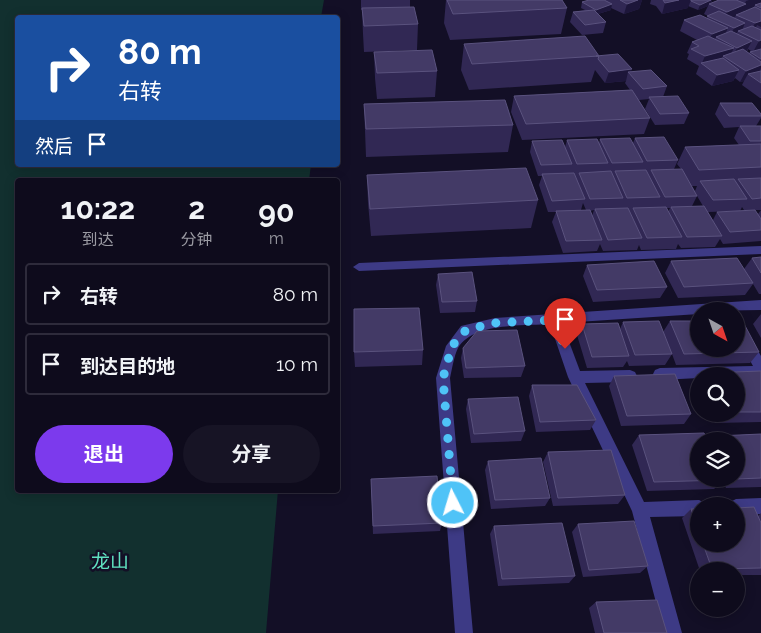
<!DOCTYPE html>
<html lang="zh">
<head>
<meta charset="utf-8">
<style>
	body { margin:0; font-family:Raleway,"Noto Sans SC",sans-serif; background:#171425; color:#f1f3f6; height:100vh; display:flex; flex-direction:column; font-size:19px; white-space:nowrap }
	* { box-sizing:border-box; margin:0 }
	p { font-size:16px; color:#9b9ba3 }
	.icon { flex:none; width:28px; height:28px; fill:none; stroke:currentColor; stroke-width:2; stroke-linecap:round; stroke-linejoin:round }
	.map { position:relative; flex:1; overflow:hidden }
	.sheet { position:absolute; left:15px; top:178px; width:325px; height:315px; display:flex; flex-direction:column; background:#0e0b1c; border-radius:5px; box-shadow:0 2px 12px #0003,0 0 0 1px #2e2b3b }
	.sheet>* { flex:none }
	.banner { position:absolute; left:15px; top:15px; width:325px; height:152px; border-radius:5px; box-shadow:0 2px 12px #0003,0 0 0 1px #2e2b3b; background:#1a4fa0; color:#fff; overflow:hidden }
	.needle { width:32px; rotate:140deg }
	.fabs { position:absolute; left:690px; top:302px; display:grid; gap:10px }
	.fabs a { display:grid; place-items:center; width:55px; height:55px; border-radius:50%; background:#0e0b1c; box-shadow:0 2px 12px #0003,0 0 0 1px #2e2b3b; font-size:25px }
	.pin { position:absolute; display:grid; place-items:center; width:42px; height:42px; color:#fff; margin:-51px -21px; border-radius:50% 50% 50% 0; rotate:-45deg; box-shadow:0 0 5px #0007 }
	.pin .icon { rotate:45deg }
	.me { position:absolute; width:55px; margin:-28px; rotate:355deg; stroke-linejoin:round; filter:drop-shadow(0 0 4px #0008) }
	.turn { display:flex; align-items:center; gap:18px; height:105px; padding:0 20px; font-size:22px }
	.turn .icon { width:65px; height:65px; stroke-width:2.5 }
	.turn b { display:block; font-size:35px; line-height:42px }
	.then { display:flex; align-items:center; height:48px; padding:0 20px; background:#0003; gap:10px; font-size:19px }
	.eta { display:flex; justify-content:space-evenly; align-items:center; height:85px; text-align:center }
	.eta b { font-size:30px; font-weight:700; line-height:35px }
	.cta { display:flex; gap:10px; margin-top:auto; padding:10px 20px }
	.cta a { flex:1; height:58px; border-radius:30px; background:#7c3aed; color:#fff; font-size:20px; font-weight:700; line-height:58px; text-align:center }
	.cta a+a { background:#171425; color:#f1f3f6 }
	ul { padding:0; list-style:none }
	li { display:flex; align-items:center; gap:15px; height:62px; margin:0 10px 8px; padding:0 10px; border:2px solid #2e2b3b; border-radius:5px }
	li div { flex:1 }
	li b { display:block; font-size:19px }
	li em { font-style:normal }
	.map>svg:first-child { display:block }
</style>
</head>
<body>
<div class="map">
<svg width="761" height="633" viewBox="0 0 761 633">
	<rect width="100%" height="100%" fill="#130f26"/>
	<path fill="#12302f" d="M0 0H324L321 17 18 18V165H311L309 180H18V490H278L266 633H0Z"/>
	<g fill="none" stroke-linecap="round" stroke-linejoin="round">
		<path fill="#3d3a85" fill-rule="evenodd" d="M761 246V254L359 271 353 267 359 263Z
			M761 300V310L699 311V314L562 323 580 371 630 370 635 372 637 376 635 380 630 382 585 383 644 502 699 500 705 503 706 506H699V516L650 517 682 633H664L632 511 568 377 550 324C524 326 473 322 458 348 454 356 452 369 450 378L473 633H455L436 378 446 346 461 326 495 318Z
			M736 318 740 320 761 356V377L699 376V378L660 380 655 378 653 374 655 370 660 368 753 366 736 335Z
			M761 498V514L736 515V506H728L730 502 736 499Z"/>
	</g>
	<path fill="#312854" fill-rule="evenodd" d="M361 0H410V7L418 24 417 50 364 52 363 34 362 10H361Z
		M446 0H562L567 8 561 34 450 40 444 23Z
		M605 0H642L639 9 624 14 611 8V10L598 14 606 22 603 33 582 35 570 22 573 12 585 10 581 8 582 2 605 1Z
		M651 0H712L711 3 719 0H761V49L759 50 761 49V98H760L742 85 744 81 740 82 735 78 733 81 712 86 696 74 699 66 687 59 689 54 687 53 692 42 697 40 680 31 684 20 707 18 708 16 704 14 708 6 698 10 688 6V8L662 14 656 6 650 4ZM754 7V8L742 12 743 11ZM748 49 751 51 749 53 747 52Z
		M464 44 599 56 631 72 667 86 663 97 689 113 684 124 655 125 645 109 649 99 639 100 650 118 644 134 522 140 511 112 514 96 630 90 625 83 626 81 605 83 595 70 591 82 469 90 461 70Z
		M374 52 437 71 435 97 377 99 375 78Z
		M720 103 761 114V118L756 126H761V241L723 244 720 239 715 247 681 248 678 244 676 249 641 250 639 245 637 250 603 251 600 244 597 251 563 253 552 222 556 212H548L539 185 542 176H538L530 152 532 141 565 147 567 140 599 143 600 139 633 143 635 138 678 160 674 169H681L677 164 685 147 739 145 734 138 739 127 724 128 715 114ZM692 186H697L695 191ZM697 196 703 206H692ZM583 203 586 210H581ZM742 207 744 210H761L758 214 717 212 713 220 708 212 740 211ZM666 208H670L668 212ZM594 210 592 216 590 211Z
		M364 104 513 125 508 152 366 157Z
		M367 175 538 200 531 228 371 236 368 203Z
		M761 257V294H759L753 284 745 295 678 298 665 273 671 261 744 269 752 258Z
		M587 265 667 287 660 298 593 302 583 276Z
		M438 274 477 301 475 312 440 313 436 285Z
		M761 314V338L753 324Z
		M670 321 759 352 750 363 676 365 672 354 665 365 629 366 627 361 623 367 587 368 577 335 582 324 620 329 623 322 663 332Z
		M463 348 525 366 521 377 464 378 461 358Z
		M423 350 422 365 355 367 354 352Z
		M761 371V422L715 423 711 414H736V376Z
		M614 376 691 414 684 424 621 426 609 386Z
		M532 385 596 420 590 430 536 432 529 396Z
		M468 399 525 431 521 441 471 443 466 409Z
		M761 434V487L726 488 723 481 714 489 647 491 632 445 639 435 699 479H736V441H712L717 436Z
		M548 452 625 495 618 504 553 506 543 462Z
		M488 461 550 498 545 506 491 509 485 470Z
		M371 479 442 523 440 531 373 534Z
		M691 509H699V544H736L758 516 761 513V575H736V571H700L682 518Z
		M578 524 648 566 640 573 583 577 572 532Z
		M494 526 575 576 569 583 498 586 490 534Z
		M596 602 667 633H595L589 608Z"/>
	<path fill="#1d163a" d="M638 0H642L639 9 624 14 627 4Z
		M679 0H691L688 8 662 14 665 3Z
		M711 0H712L710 5 709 4 708 6 698 10 700 5Z
		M749 0H761V3L755 5 754 7 743 11 741 15H736L735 17 722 22 727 12 744 5 746 1Z
		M612 4 611 10 594 15 596 10Z
		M761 21V27L757 25 754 32 750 34 755 23Z
		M745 23 741 33 738 31 736 35 729 39 734 28Z
		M728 28 723 39 716 37 713 42 707 45 712 34Z
		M761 40V49L753 52 759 41Z
		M752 41 746 52 731 59 737 48Z
		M734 48 728 59 723 56 721 61 702 63 705 56Z
		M761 65V68L758 75 748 74 744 81 740 82 746 71Z
		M632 69 630 75 628 72 626 81 605 83 609 72Z
		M739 70 733 81 712 86 717 75Z"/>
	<path fill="#433a66" stroke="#5a527e" d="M447 0H562L567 8 453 14Z
		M589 0H604L612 4 596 10 582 2Z
		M620 0H638L627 4Z
		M663 0H679L665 3Z
		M691 0H711L700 5 691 1Z
		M719 0H736L746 4 727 12 709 4Z
		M761 3V8L755 5Z
		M414 7 418 24 364 26 362 8Z
		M755 7 761 10V21L755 23 736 15Z
		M594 10 606 22 585 25 573 12Z
		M719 11 745 23 734 28 707 16Z
		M700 15 728 28 712 34 684 20Z
		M752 26 761 30V40L759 41 738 31Z
		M731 31 752 41 737 48 716 37Z
		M585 36 599 56 472 64 464 44Z
		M708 36 734 48 705 56 691 49 699 46 692 42Z
		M743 49 761 62V65L746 71 723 56Z
		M761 49V59L750 52Z
		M432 50 437 71 377 73 374 52Z
		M618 54 632 69 609 72 598 59 599 56H596Z
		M723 58 739 70 717 75 701 63Z
		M651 70 667 86 643 89 628 72Z
		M761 71V83L748 74Z
		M632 90 650 118 526 124 514 96Z
		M678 96 689 113 660 114 649 97Z
		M505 100 513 125 366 129 364 104Z
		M720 103H752L761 114V116H729Z
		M740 126H761V141H750Z
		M664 137 678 160 647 161 635 138Z
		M630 138 643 162 612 163 600 139Z
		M597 139 608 163 577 164 567 140Z
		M562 140 572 164 541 165 532 141Z
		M761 144V167L699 170 685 147Z
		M526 168 538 200 370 209 367 175Z
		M682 169 697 196 665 197 651 170Z
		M646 170 660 197 627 198 615 171Z
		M611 171 623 198 590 199 579 173Z
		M574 173 585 199 552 201 542 174Z
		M761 178V198L752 199 738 179Z
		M734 179 747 199 713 200 700 181Z
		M704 206 722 236 687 237 671 207Z
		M666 207 682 237 647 238 633 208Z
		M628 208 642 238 608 240 595 209Z
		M590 210 602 240 566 241 556 211Z
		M755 210 761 219V230L730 232 717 212Z
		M761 257V273L752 258Z
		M737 258 753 283 684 287 671 261Z
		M654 261 667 287 597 290 587 265Z
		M472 272 477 301 442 302 438 274Z
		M419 308 423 350 354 352V309Z
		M736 320H742L759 352 684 354 670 321H699V349H736Z
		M659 321 672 354 635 355 623 322Z
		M618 323 629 356 592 357 582 324Z
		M517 330 525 366 466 368 463 348 477 331Z
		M761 371V412H736V376H708L706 373Z
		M675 374 691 414 627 416 614 376Z
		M532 385H577L596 420 540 422Z
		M518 397 525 431 474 434 468 399Z
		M704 433 708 441H699V479H723V480L654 482 639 435Z
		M761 434V478L736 479V441H719L717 436Z
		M611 450 625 495 558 498 548 452Z
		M541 458 550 498 495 500 488 461Z
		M437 476 442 523 373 526 371 479Z
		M754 507 761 523V568L712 569 703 544H736V508Z
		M691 509H699V532Z
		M634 521 648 566 589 570 578 524Z
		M562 523 575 576 502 579 494 526Z
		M657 600 667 633H604L596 602Z"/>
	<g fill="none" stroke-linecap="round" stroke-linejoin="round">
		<path stroke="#4fc3f7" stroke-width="9" stroke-dasharray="0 16.2" d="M453 503 443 378 452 346 466 330 494 323 555 320 565 349"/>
	</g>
	<g text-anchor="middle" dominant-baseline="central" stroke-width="5" stroke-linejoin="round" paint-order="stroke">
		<g font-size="19" fill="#5fe0c0" stroke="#130f26">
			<text x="110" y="561">龙山</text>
		</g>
	</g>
</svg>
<div class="fabs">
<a><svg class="needle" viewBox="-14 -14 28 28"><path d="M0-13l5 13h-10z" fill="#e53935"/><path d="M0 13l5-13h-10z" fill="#9b9ba3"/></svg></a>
<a><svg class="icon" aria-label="search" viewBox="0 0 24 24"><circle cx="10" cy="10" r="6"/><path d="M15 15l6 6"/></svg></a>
<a><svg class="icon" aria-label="layers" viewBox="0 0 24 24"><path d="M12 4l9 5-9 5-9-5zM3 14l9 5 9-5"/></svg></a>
<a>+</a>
<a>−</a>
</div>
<div class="pin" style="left:565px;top:349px;background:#d93025"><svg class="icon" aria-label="arrive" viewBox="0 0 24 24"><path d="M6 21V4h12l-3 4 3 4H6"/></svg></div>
<svg class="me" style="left:453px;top:503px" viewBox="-20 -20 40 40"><circle r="17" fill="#4fc3f7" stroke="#fff" stroke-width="3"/><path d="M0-11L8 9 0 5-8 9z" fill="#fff"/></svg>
<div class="banner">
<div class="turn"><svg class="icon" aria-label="right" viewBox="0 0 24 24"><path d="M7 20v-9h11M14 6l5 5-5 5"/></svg><div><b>80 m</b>右转</div></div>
<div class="then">然后<svg class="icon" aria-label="arrive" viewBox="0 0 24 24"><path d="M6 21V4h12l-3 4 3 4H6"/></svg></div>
</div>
<section class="sheet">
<div class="eta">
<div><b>10:22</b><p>到达</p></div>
<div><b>2</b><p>分钟</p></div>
<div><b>90</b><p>m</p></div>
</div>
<ul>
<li><svg class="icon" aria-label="right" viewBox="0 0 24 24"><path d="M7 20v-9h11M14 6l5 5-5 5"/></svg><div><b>右转</b></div><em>80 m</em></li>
<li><svg class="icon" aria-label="arrive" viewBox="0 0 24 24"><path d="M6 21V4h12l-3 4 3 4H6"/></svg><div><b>到达目的地</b></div><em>10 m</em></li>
</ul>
<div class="cta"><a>退出</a><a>分享</a></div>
</section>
</div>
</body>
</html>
